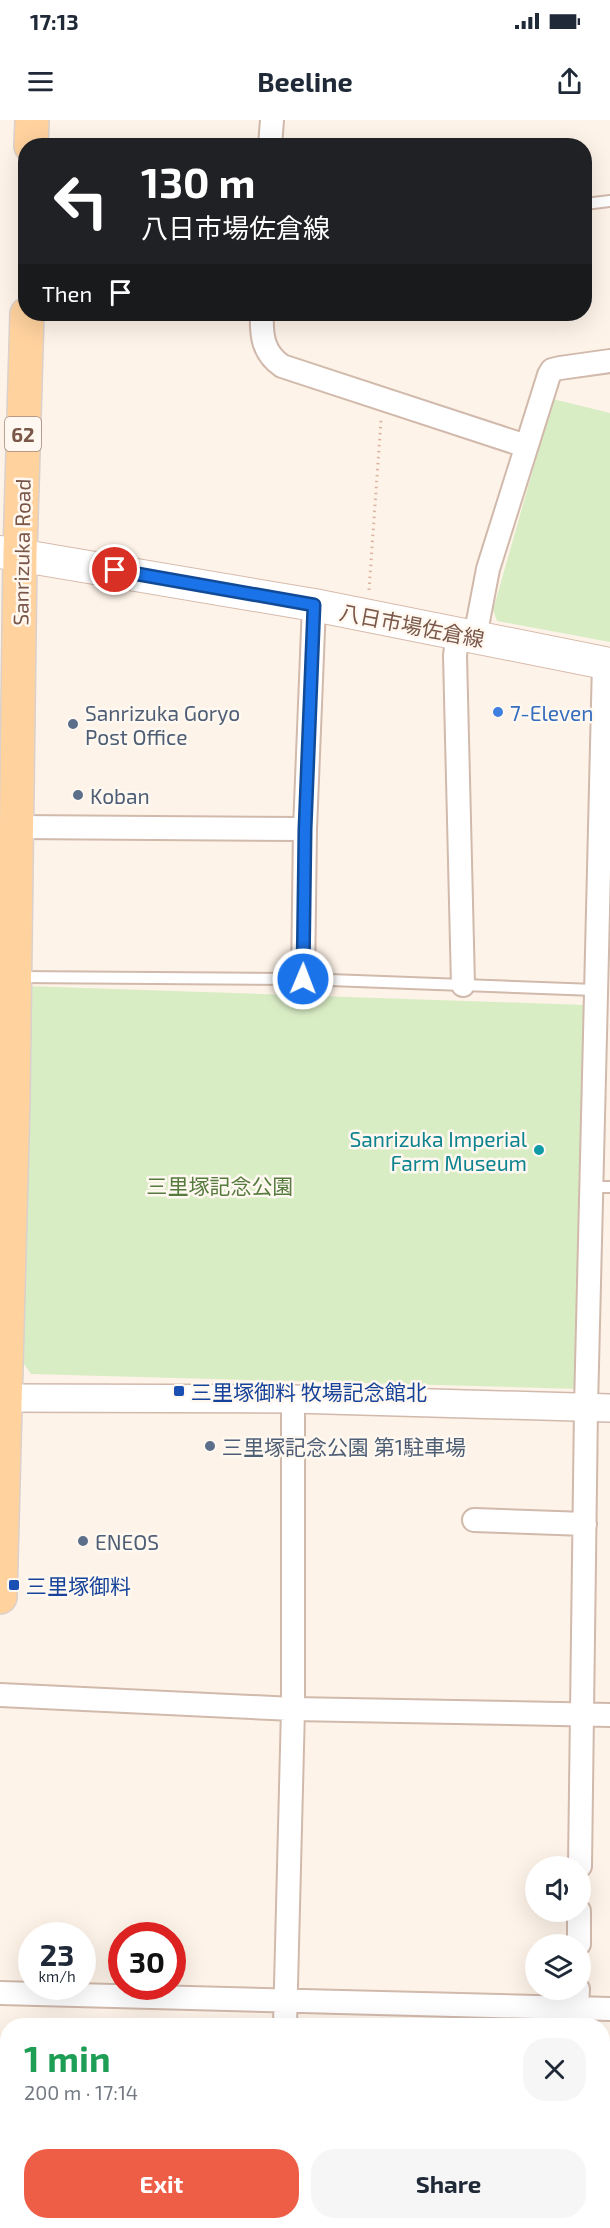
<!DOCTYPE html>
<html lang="en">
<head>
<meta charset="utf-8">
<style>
	body { margin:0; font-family:"Exo 2","Noto Sans JP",sans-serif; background:#f6f6f7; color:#1f2937; height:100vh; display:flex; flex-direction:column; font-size:22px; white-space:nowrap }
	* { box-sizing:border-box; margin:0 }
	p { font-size:20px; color:#747a83 }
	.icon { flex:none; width:33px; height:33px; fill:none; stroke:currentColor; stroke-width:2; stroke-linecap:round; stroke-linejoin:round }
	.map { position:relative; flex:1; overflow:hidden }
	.side { position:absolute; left:0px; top:1898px; width:610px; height:212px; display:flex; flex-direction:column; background:#fff; border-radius:24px 24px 0 0; box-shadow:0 6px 24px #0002 }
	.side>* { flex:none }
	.banner { position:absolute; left:18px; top:18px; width:574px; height:183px; border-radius:24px; box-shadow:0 6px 24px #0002; background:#202124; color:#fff; overflow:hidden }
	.controls { position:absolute; left:525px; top:1736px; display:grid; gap:12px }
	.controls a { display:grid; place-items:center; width:66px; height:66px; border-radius:50%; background:#fff; box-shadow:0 6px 24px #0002; font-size:30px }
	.speed { position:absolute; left:18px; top:1802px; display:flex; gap:12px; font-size:30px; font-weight:700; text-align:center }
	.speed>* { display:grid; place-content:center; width:78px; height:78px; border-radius:50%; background:#fff; box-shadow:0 6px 24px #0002; line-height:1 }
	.speed small { font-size:15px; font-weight:400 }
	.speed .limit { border:9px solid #d22; background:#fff; color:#111 }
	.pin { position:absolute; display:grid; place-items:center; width:51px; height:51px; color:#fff; margin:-26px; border:3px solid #fff; border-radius:50%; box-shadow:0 2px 6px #0007 }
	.me { position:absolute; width:66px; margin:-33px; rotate:1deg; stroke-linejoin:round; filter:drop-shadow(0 0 4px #0008) }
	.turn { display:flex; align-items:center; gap:21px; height:126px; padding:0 24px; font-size:27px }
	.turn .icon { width:78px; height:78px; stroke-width:2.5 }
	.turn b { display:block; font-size:42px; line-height:51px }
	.then { display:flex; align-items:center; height:57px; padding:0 24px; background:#0003; gap:12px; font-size:22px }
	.round { display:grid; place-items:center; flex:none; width:63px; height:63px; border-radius:24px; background:#f6f6f7 }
	.overview { display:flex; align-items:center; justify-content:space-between; height:102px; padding:0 24px }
	h1 { font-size:36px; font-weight:700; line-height:45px; color:#1e9e55 }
	.action { display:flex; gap:12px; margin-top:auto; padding:12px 24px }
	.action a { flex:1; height:69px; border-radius:24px; background:#ee5d46; color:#fff; font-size:24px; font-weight:700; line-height:69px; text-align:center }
	.action a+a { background:#f6f6f7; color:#1f2937 }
	.status { display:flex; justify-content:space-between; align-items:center; height:42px; padding:0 30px; background:#fff; direction:ltr }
	.status svg { height:16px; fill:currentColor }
	header { display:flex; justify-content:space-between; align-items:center; height:78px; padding:0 24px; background:#fff; font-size:27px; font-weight:700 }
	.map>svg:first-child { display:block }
</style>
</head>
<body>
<div class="status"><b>17:13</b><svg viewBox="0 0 49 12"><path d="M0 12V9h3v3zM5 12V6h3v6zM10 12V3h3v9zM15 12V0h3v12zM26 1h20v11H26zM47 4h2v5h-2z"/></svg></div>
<header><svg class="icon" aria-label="menu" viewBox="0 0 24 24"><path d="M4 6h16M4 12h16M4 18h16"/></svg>Beeline<svg class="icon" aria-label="share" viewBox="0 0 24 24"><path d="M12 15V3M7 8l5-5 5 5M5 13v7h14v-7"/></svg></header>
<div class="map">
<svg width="610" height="2108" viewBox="0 0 610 2108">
	<rect width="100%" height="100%" fill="#fef3e8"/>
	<path fill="#d9edc5" d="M553 279 610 293V522L497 501 493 490Z
		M27 866 586 885 579 1269 31 1254 19 1237Z"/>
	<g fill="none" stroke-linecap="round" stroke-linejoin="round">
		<g stroke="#d1b9ac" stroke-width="14">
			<path id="service" d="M585 84 610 81
				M17 857 303 859 595 870
				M592 1067H610"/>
		</g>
		<g stroke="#d1b9ac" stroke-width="26">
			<path id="minor" d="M270 26 272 0
				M262 194C261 215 263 233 282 246L526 326
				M458 514 455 535 463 865
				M475 517 488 449 549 255 552 250 560 248 610 241
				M17 707 305 709
				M303 859 305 709 314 485
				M474 1400 585 1404
				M0 1575 293 1589 610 1595
				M580 1746 586 1287 604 543
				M579 1824V1791
				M0 1873 610 1889
				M285 1905 293 1589V1279
				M576 1905 578 1869
				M281 2108V2102
				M566 2108V2102"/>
		</g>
		<g stroke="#d1b9ac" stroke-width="30">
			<path id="tertiary" d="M0 1278 293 1279 610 1288"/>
		</g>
		<g stroke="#d7bbac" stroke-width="34">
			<path id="secondary" d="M0 432 314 485 610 544"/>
		</g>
		<g stroke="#dad0cc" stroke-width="36">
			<path id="primary" d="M31 26 32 0
				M0 1477 13 979 20 434 27 194"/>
		</g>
		<path stroke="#dbb2a0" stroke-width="3" stroke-dasharray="1.5 4.5" stroke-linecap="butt" d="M369 470 381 300"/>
		<use href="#service" stroke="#fff" stroke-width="10"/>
		<use href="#minor" stroke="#fff" stroke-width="22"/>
		<use href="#tertiary" stroke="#fff" stroke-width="27"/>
		<use href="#secondary" stroke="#fff" stroke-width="32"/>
		<use href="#primary" stroke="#ffd29e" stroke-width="33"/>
	</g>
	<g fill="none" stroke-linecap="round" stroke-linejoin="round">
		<g stroke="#114b97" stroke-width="15">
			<path id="route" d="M115 450 314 485 305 709 303 859"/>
		</g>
		<use href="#route" stroke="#1a73e8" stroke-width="10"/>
	</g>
	<circle fill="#3f7fe0" stroke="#fff8f0" stroke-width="2" cx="498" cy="592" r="6"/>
	<g fill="#5c6f8a" stroke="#fff8f0" stroke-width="2">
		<circle cx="73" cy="604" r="6"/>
		<circle cx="78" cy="675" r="6"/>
		<circle cx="210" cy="1326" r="6"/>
		<circle cx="83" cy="1421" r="6"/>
	</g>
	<circle fill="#0f9aa8" stroke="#fff8f0" stroke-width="2" cx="539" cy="1030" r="6"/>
	<g fill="#1a4fb4" stroke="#fff8f0" stroke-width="2">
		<rect x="173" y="1265" width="12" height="12" rx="3"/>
		<rect x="8" y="1459" width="12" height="12" rx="3"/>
	</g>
	<g text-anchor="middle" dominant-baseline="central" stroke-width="5" stroke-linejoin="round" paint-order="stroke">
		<rect fill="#fff8f0" stroke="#a2877b" stroke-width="1.5" x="5" y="297" width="36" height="34" rx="4.5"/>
		<g font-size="20" font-weight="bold" fill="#7a5749">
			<text x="23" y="314">62</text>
		</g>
		<g font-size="21" fill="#7a5749" stroke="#fff8f0">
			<text transform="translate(21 432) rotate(-89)">Sanrizuka Road</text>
			<text transform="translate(412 505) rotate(11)">八日市場佐倉線</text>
		</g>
		<g font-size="21" fill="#4e5e75" stroke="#fff8f0" text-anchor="start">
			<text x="85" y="592">Sanrizuka Goryo<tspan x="85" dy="24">Post Office</tspan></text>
			<text x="90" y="675">Koban</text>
			<text x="222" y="1326">三里塚記念公園 第1駐車場</text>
			<text x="95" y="1421">ENEOS</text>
		</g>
		<g font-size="21" fill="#366cbe" stroke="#fff8f0" text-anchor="start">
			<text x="510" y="592">7-Eleven</text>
		</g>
		<g font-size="21" fill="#0d838f" stroke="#fff8f0" text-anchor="end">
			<text x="527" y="1018">Sanrizuka Imperial<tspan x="527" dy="24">Farm Museum</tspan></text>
		</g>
		<g font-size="21" fill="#557a3e" stroke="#fff8f0">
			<text x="220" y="1065">三里塚記念公園</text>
		</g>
		<g font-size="21" fill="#164399" stroke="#fff8f0" text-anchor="start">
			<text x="191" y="1271">三里塚御料 牧場記念館北</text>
			<text x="26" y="1465">三里塚御料</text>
		</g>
	</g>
</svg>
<div class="controls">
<a><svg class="icon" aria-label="sound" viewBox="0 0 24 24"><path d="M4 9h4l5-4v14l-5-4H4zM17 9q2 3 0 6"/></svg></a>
<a><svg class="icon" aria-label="layers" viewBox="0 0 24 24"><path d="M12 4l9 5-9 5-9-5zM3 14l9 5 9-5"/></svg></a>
</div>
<div class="speed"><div>23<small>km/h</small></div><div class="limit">30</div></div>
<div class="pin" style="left:115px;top:450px;background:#d93025"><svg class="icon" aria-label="arrive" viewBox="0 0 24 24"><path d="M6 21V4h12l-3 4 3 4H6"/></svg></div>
<svg class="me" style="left:303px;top:859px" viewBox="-20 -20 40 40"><circle r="17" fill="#1a73e8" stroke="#fff" stroke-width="3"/><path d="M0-11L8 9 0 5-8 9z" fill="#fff"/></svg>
<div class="banner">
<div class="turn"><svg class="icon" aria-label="left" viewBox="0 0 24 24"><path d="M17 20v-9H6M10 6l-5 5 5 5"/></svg><div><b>130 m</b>八日市場佐倉線</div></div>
<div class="then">Then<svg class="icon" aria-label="arrive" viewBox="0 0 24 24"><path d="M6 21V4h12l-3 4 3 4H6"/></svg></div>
</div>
<section class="side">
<div class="overview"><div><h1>1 min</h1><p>200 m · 17:14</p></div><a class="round"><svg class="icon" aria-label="close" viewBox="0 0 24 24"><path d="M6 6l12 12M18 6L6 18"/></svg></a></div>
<div class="action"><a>Exit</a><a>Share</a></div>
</section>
</div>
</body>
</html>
